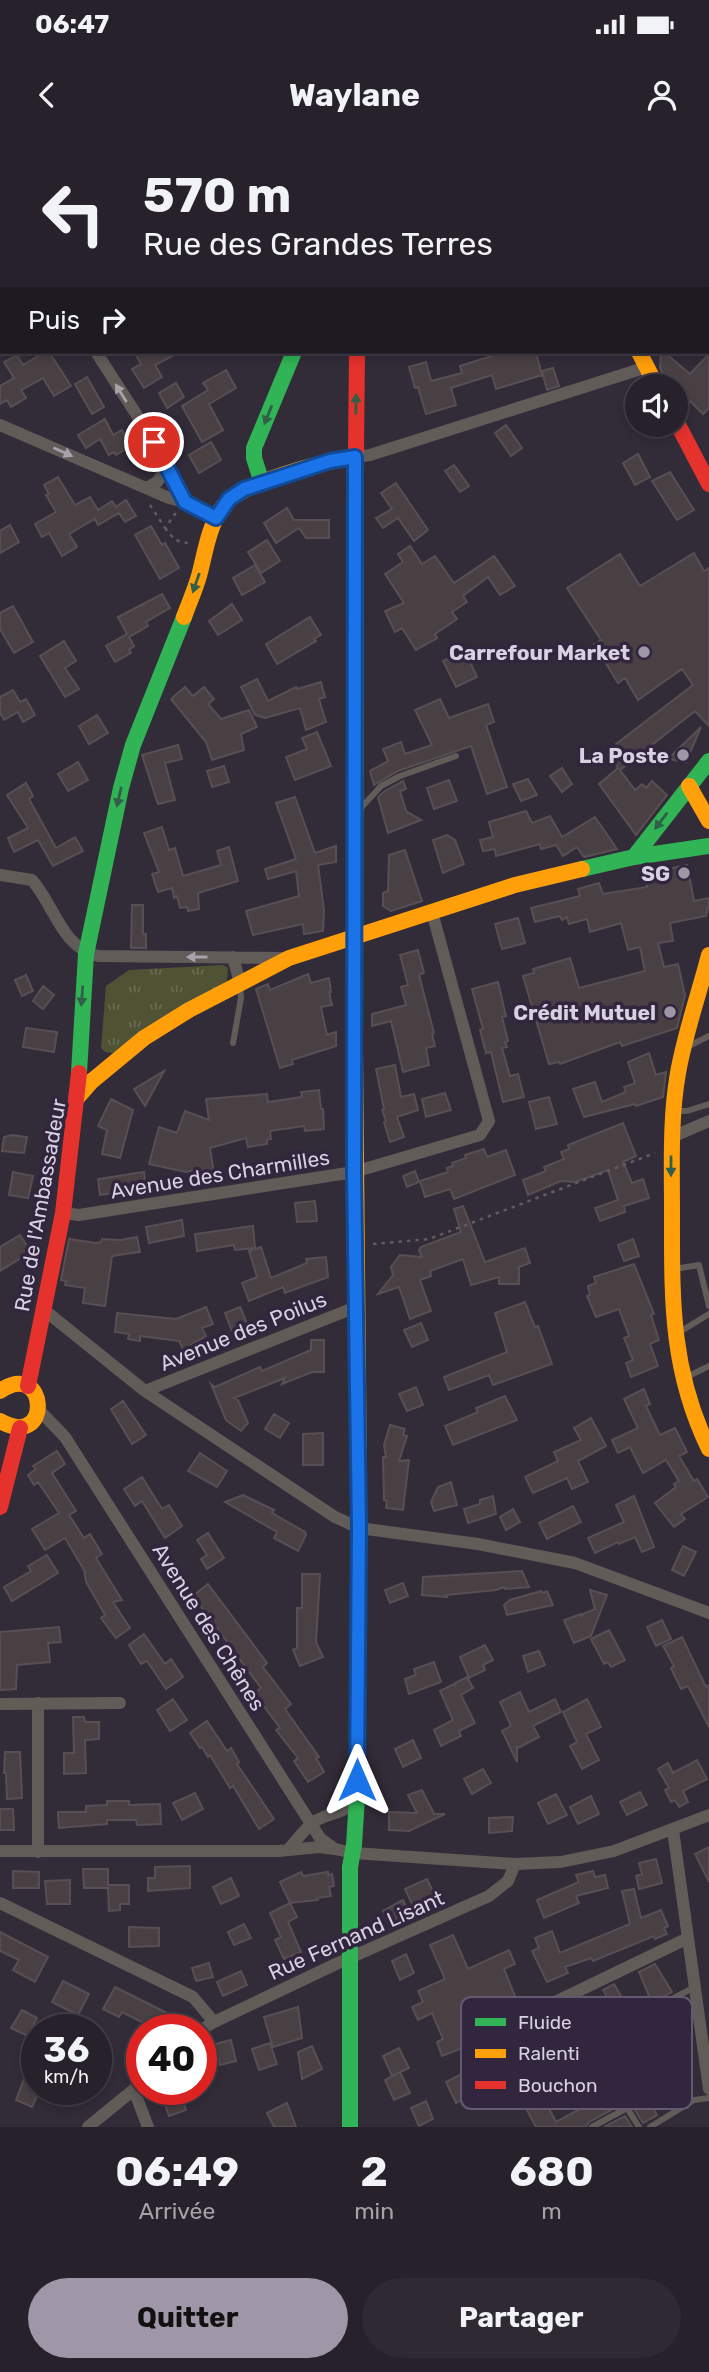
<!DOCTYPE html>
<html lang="fr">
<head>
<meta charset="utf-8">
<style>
	body { margin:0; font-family:Rubik,sans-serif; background:#2e2933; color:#f1f3f6; height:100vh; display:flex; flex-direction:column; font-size:26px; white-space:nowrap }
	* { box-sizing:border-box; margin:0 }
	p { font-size:23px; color:#a4a3a9 }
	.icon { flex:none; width:38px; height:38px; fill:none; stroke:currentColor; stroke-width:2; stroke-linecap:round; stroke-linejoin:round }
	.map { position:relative; height:1987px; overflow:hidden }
	.drawer { display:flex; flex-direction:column; background:#26212b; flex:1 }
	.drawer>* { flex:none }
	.banner { position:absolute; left:0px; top:0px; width:710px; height:214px; box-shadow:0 4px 10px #0003,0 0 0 2px #423e47; background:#26212b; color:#f1f3f6; overflow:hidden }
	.fabs { position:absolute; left:625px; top:234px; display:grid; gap:14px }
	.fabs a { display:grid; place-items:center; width:63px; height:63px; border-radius:50%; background:#26212b; box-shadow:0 4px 10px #0003,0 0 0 2px #423e47; font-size:35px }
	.speed { position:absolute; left:21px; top:1874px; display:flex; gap:14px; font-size:35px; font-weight:700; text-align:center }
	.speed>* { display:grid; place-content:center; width:91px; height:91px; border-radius:50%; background:#26212b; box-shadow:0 4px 10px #0003,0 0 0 2px #423e47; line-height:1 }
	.speed small { font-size:18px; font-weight:400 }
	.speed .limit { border:10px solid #d22; background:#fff; color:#111 }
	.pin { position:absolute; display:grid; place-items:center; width:60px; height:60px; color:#fff; margin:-30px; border:4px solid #fff; border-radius:50%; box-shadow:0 2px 7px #0007 }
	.me { position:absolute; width:77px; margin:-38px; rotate:0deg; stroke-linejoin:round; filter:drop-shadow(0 0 5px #0008) }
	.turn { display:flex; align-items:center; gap:24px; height:147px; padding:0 28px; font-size:32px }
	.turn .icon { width:91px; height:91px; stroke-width:2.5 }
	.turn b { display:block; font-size:49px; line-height:60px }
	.then { display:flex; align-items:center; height:66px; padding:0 28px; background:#0003; gap:14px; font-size:26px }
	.eta { display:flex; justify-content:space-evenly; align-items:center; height:119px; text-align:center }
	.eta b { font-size:42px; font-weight:700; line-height:49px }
	.primary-button { display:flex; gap:14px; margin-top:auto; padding:14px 28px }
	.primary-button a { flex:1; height:80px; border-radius:42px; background:#9f97a7; color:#111; font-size:28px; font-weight:700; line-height:80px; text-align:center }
	.primary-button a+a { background:#2e2933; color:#f1f3f6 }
	.status { display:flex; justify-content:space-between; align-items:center; height:49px; padding:0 35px; background:#26212b; direction:ltr }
	.status svg { height:19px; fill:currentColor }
	header { display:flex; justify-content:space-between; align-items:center; height:91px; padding:0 28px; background:#26212b; font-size:32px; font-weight:700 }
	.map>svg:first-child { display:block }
</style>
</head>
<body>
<div class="status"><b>06:47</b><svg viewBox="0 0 49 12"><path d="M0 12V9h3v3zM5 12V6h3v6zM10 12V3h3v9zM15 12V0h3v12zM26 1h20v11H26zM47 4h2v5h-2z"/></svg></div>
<header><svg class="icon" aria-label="back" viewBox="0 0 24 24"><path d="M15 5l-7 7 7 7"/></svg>Waylane<svg class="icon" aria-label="person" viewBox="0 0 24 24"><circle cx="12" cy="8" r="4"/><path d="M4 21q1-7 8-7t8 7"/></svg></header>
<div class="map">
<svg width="709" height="1987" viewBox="0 0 709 1987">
	<defs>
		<pattern id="grass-tufts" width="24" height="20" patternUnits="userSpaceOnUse" patternTransform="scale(1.75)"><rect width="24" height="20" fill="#4f5333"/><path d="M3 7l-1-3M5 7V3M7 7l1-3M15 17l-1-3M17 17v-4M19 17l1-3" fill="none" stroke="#686b50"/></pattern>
	</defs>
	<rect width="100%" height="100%" fill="#322c39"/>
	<path fill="url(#grass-tufts)" d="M223 825 228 828 227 841 113 913 105 912 101 908 106 846 129 830Z"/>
	<path fill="#494044" stroke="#574f53" stroke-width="2" d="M45 212H49L71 246 54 256 43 238 21 250 26 258 11 267 7 260 0 264V246L14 238 4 222 17 215 23 225Z
		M134 212H180L155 225 162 237 144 248 132 229 141 224Z
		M504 212H536L542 235 496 249 492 235 451 248 456 265 426 274 418 247 415 248 409 227 426 222 431 241 462 233 460 226Z
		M661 212H664L690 234 709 214V268L703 274 690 261 681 271 676 262V239L668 244 660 228Z
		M553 228 559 246 547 250 542 231Z
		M226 230 236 248 209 264 223 290 202 302 182 266 208 250 203 243Z
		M87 237 104 267 92 274 75 244Z
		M176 243 184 257 167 268 159 253Z
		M105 279 113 295 122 290 131 306 116 315 114 312 109 315 100 299 86 308 78 295Z
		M506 285 522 308 511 316 495 293Z
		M211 302 221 320 199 333 189 315Z
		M638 314 650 337 635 345 623 323Z
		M454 325 469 346 460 352 445 331Z
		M670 332 694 370 677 380 652 341Z
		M58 337 75 365 90 357 98 370 112 361 116 367 126 360 136 376 125 382 119 373 98 385 95 379 69 394 77 407 62 416 49 393 42 397 35 384 56 372 46 355 49 354 44 345Z
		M396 343 428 390 414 401 398 378 383 388 376 378 392 369 381 353Z
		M287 368 294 380H329V398H306L299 388 276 403 264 383Z
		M10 385 19 402 0 413V391Z
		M151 386 162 405 165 403 179 428 160 439 135 395Z
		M267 400 280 421 261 433 248 412Z
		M410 406 422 424 435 416 454 443 494 416 515 446 500 455 488 437 463 456 467 462 452 472 457 479 435 494 437 498 416 510 402 488 395 492 385 471 404 463 385 434 403 422 398 414Z
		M694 413 704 431 709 428V586L695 571 620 630 635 650 642 644 646 648 652 641 667 655 636 695 599 644 618 628 609 615 618 608 616 604 693 545 682 529 638 560 625 538 618 543 594 504 601 500 567 448 620 414 640 446Z
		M255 425 265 442 242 455 233 438Z
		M162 454 170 468 146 482 148 486 129 497 134 506 129 510 131 513 115 522 106 506 127 494 118 477Z
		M232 464 242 480 218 495 209 481Z
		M13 466 33 502 14 513 0 489V473Z
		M310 477 321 495 314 499 316 501 277 524 266 504Z
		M64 501 76 521 65 528 79 549 65 557 40 516Z
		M465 511 477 537 456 547 443 521Z
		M257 539 268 561 296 547 297 549 321 542 325 557 319 559 326 582 306 590 300 568 265 578 255 575 241 547Z
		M185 547 193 556 204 547 214 559 208 564 221 579 249 570 257 587 241 594 244 610 212 620 206 602 171 559Z
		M13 550 20 562 26 559 35 575 23 582 18 572 4 580 0 573V557Z
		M440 559 449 578 488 564 494 582 486 585 507 647 487 654 471 606 398 631 374 645 370 631 388 621 383 609 401 602 405 614 432 605 415 570Z
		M97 575 108 593 89 604 79 586Z
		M701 587 686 622 668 619Z
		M317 592 331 626 295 640 286 617 307 609 302 598Z
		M178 605 182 619 165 623 175 660 158 664 142 615Z
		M78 622 88 640 68 651 58 634Z
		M224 626 229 642 212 647 207 631Z
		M562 628 572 644 562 652 550 636Z
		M528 639 537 655 521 661 513 644Z
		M449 640 457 661 434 669 427 648Z
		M403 641 406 649 400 651 406 671 421 680 388 693 378 657 385 651Z
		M26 643 33 656 29 659 56 708 75 697 83 711 53 726 38 700 14 712 8 698 28 688 7 655Z
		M295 657 315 713 336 706V722L318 725 324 770 323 791 304 794 303 784 253 795 246 771 299 756 296 731 268 739 265 729 296 719 276 663Z
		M526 671 532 683 550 676 562 697 595 677 617 709 584 717 577 707 563 716 556 705 541 709 540 704 496 716 495 709 483 711 480 700 493 697 489 682Z
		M162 687 169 710 175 708 183 736 221 725 217 711 229 707 238 741 198 753 199 769 188 771 187 767 180 768 177 756 174 758 172 748 158 752 152 734 159 732 144 693Z
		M447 695 455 700 464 724 443 733 433 700Z
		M405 710 422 761 391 771 383 766V753L388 751 389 715Z
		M687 725 694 761 709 758V764L706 776 670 783 673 801 658 803 664 827 678 824 685 855 677 888 622 906 620 902 560 924 559 922 549 924 523 836 534 833 533 829 570 818 579 848 645 831 640 807 628 810 621 783 590 792 587 779 569 784 567 777 562 780 560 776 535 782 531 768 580 756 578 749 599 743 603 754 647 747 645 734Z
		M132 765H143V794H146V808H131Z
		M518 778 525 803 502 809 495 784Z
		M418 810 424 833 419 835 434 893 432 894 435 906 426 908 429 925 403 932 391 881 372 886V874L406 865 401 847 408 845 400 815Z
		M308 834 311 843 329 838 331 852H329L332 865 321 867 327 895 336 892V906L292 920 293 924 280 928 256 849 268 844 270 850Z
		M26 835 33 851 22 856 15 840Z
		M498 842 506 876 502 877 508 901 505 902 507 907 502 908 510 936 518 934 524 957 503 962 491 912 486 913 480 890 483 889 472 849Z
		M43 846 54 855 43 869 33 861Z
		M26 888 57 892 54 912 23 907Z
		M649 913 656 935 666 932 663 957 636 966 635 964 584 977 573 949 595 942 602 962 626 952 624 947 635 943 628 922Z
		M395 925 401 957 414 954 418 970 397 977 404 997 390 1002 384 982 386 981 382 970 384 969 376 929Z
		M164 931 145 966 134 949Z
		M319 950 321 969H323L324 989 305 991 304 986 270 991 271 999 267 1000V1004L248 1007 246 998 210 1008 214 1034 197 1036 196 1030 186 1032 149 1024 159 987 177 993 185 971 209 980 206 959 267 954 268 962 302 957 301 952Z
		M445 953 451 970 426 977 422 959Z
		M549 957 557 984 536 989 529 962Z
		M111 959 133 970 120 1018 102 1014 107 990 98 986Z
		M623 983 636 1016 623 1022 632 1043 643 1039 649 1058 624 1066 625 1072 600 1081 595 1068 618 1060 608 1030 575 1042 561 1041 528 1055 523 1040 546 1031 544 1027 564 1019 561 1012 569 1009 568 1005Z
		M12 995 27 997 24 1013 2 1011 4 997Z
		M484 1009 487 1017 506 1010 515 1035 454 1059 450 1049 425 1057 420 1041 448 1032 447 1028 453 1026 452 1023 466 1018 465 1015Z
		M415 1031 419 1042 407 1047 403 1036Z
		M13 1032 33 1036 28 1058 9 1055Z
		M144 1032 146 1047 100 1055 98 1039Z
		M315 1061 317 1081 297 1082 295 1063Z
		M463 1066 485 1122 525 1108 530 1123 519 1127V1144H499V1137L471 1145 463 1119 430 1131 431 1136 420 1140 431 1171 410 1179 399 1147 378 1154 393 1135 391 1127 400 1115 422 1117 419 1110 421 1107 461 1092 454 1069Z
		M182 1080 184 1096 149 1103 146 1087Z
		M253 1086 255 1108 235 1110 234 1105 197 1111 195 1094Z
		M20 1095 31 1112 0 1131V1107Z
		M137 1097 140 1112 112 1116 105 1166 83 1163 85 1148 65 1145 66 1141 61 1140 69 1099 96 1103 101 1102 102 1099 121 1100Z
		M633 1099 639 1116 624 1121 618 1105Z
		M261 1107 271 1138 307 1123 306 1119 326 1117 328 1137 285 1153 283 1147 249 1161 242 1143 257 1137 249 1111Z
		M634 1124 654 1174 651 1175 659 1200 650 1204 658 1226 631 1237 626 1223 633 1220 624 1198 629 1196 619 1169 596 1177 587 1156 590 1155 588 1146 596 1143 594 1137Z
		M525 1162 535 1187 538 1186 552 1224 493 1245 489 1235 449 1250 444 1237 507 1212 495 1173Z
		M206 1167 213 1184 202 1188 206 1196 183 1209 179 1201 140 1196V1201L128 1199 129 1194 115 1192 117 1173 176 1179Z
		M240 1167 249 1188 233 1194 225 1173Z
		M421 1183 428 1200 412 1207 404 1190Z
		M311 1200H324V1232H312L282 1244 285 1238 234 1258 238 1260 248 1283 241 1291 226 1280 211 1244 215 1247 260 1227 262 1231 311 1210Z
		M416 1247 423 1265 407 1271 399 1254Z
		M644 1249 650 1264 646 1266 660 1295 675 1288 687 1312 679 1316 694 1341 697 1339 708 1357 681 1374 685 1379 674 1387 655 1363 676 1347 674 1344 679 1341 666 1320 643 1333 630 1307 618 1313 612 1300 638 1288 624 1259Z
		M505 1256 517 1280 453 1305 445 1286 478 1272 476 1268Z
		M123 1261 146 1295 132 1304 111 1269Z
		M274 1274 289 1283 280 1298 265 1289Z
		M591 1278 606 1306 578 1321 588 1342 572 1349 567 1338 533 1353 525 1337 558 1321 554 1312 581 1300 574 1288Z
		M390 1285 405 1289 403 1295 407 1296 399 1321 409 1320 403 1370 386 1368 387 1361 384 1360 383 1317H386L384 1305Z
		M323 1293V1325H303V1294Z
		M57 1311 65 1324 52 1333 76 1371 69 1375 84 1398 90 1394 102 1414 96 1418 122 1460 113 1462 130 1488 116 1498 101 1478 105 1475 86 1442 84 1430 65 1398 45 1410 32 1389 59 1373 38 1342 34 1345 28 1335 36 1329 33 1326Z
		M200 1313 227 1331 217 1347 188 1331Z
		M142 1337 162 1369 169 1365 182 1386 165 1398 142 1361 135 1366 124 1349Z
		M451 1342 457 1365 434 1371 431 1362 438 1347Z
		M243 1355 274 1370 272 1373 305 1392 306 1395 298 1411 274 1398 277 1392 225 1362Z
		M493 1356 496 1374 468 1383 464 1369 480 1364V1360Z
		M634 1356 654 1407 642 1412 635 1397 619 1404 618 1402 595 1413 588 1398 624 1382 616 1365Z
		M573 1366 581 1382 547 1399 539 1383Z
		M513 1369 520 1382 506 1390 500 1377Z
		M208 1393 224 1418 207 1429 201 1419 207 1415 197 1400Z
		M683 1406 696 1412 684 1436 672 1430Z
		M47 1415 58 1433 12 1461 4 1447 31 1431 28 1426Z
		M522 1431 529 1447 505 1449 504 1447 496 1450 446 1455 447 1457 422 1455 423 1437Z
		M302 1434H320L316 1502 323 1517 300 1526 293 1510 297 1508V1468H302Z
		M403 1443 408 1456 390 1463 385 1450Z
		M208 1444 267 1523 263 1527 291 1564 285 1569 319 1617 316 1618 324 1632 308 1642 294 1621 298 1618 276 1590 280 1588 254 1553 261 1548 193 1456Z
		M590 1450 607 1455 591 1496 574 1503 564 1480 581 1474 582 1476 583 1474 595 1469Z
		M541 1451 543 1453 547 1451 553 1465 507 1475 504 1465 510 1460Z
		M662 1480 671 1499 656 1506 647 1487Z
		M59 1487 61 1502 48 1503 50 1522 17 1525 16 1549 0 1550V1492Z
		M609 1490 625 1520 611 1527 608 1522 604 1524 591 1499Z
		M144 1494 165 1524 171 1519 183 1537 166 1549 147 1521 141 1524 129 1505Z
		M682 1497 706 1547 709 1545V1587L688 1546 681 1549 671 1528 674 1526 663 1506Z
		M485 1505 493 1520 483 1525 485 1530 469 1538 460 1517Z
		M539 1511 545 1525 528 1532 523 1516Z
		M434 1522 441 1542 409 1554 405 1539 416 1535 414 1529Z
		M467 1537 473 1548 461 1555 475 1583 459 1591 461 1596 441 1606 434 1590 453 1580 440 1551 454 1544 455 1545V1543Z
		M520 1552 529 1572 555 1559 561 1572 533 1586 539 1597 518 1608 517 1606V1622L502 1591 511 1586 500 1562Z
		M173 1559 187 1580 170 1591 157 1570Z
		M587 1559 601 1587 586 1594 599 1620 582 1629 570 1606 577 1602 563 1572Z
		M73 1577H84L85 1582H99V1599L85 1600 86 1633 64 1634V1613H74Z
		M207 1581 227 1611 231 1608 239 1622 237 1624 274 1679 259 1689 233 1646 230 1648 210 1615 208 1617 202 1607 200 1608 190 1593Z
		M413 1600 421 1618 403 1627 395 1609Z
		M5 1612H20L22 1658 7 1659 6 1633H4Z
		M697 1620 707 1639 683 1651 688 1662 679 1667 675 1660 671 1662 665 1650 669 1648 658 1629 668 1623 673 1633Z
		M483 1629 491 1643 472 1654 464 1639Z
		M422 1650 434 1674H445L409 1691 389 1690V1672L417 1673 408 1655Z
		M640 1652 647 1665 627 1675 620 1662Z
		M195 1653 203 1669 182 1680 173 1663Z
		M556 1654 567 1675 548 1684 538 1663Z
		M591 1656 599 1674 578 1684 570 1667Z
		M107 1661H129V1665L160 1664 161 1684 137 1685 136 1680H107V1684L59 1688 58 1672H86V1666L107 1665Z
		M0 1669H13L14 1690H0Z
		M513 1677 512 1691 489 1693V1678Z
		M709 1707V1742L695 1714Z
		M656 1719 662 1743 639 1749 636 1736 642 1734 639 1723Z
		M190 1726V1748L148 1751V1738H155V1727Z
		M83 1729H108V1745H129V1764H120V1770L109 1771 108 1748H84Z
		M13 1731 39 1732V1748H13Z
		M593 1731 595 1737 605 1735 608 1748 576 1756 579 1763 544 1778 537 1760 579 1742 576 1735Z
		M301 1732 303 1736 328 1732V1735L332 1734 334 1746 329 1747 331 1756 317 1758 318 1760 290 1763 280 1742Z
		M231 1738 239 1756 221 1764 213 1747Z
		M427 1739 435 1756 413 1766 405 1749Z
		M70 1740V1764H47L45 1741Z
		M634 1749 641 1778 661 1770 668 1786 664 1788 667 1794 655 1799 654 1796 593 1821 591 1818 565 1827 568 1833 547 1842 532 1811 539 1808 535 1798 552 1791 560 1813 630 1784 622 1751Z
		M403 1760 409 1773 389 1783 383 1771Z
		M290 1763 297 1777 288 1782 301 1812 284 1819 275 1800 281 1797 270 1773Z
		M244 1784 251 1798 234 1805 228 1792Z
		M129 1787 159 1788V1806L129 1807Z
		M0 1792 48 1817 35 1842 13 1830 19 1820 0 1811Z
		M453 1795 468 1829 509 1810 515 1824 504 1829 519 1866 493 1877 496 1883 464 1896 468 1906 442 1916 437 1902 443 1899 432 1873 418 1880 412 1867 423 1862 418 1851 445 1839 430 1805Z
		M406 1814 414 1833 400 1840 392 1821Z
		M209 1823 213 1837 196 1841 192 1828Z
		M655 1824 672 1852 652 1863 639 1832Z
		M241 1831 247 1845 223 1856 217 1842Z
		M63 1841 89 1854 78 1875 52 1862Z
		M614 1844 631 1874 619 1880 603 1850Z
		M115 1847 173 1876 166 1890H158L122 1872 119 1877 103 1869Z
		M298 1867 302 1898 273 1907 264 1877Z
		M22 1870 37 1878 28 1896 11 1888Z
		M231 1900 236 1921 220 1925 215 1904Z
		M270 1903 277 1924 259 1930 252 1909Z
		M312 1906 322 1929 302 1939 298 1912Z
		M399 1908 409 1928 392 1936 383 1916Z
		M400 1932 410 1953 394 1960 385 1940Z
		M464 1933 474 1953 456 1963 446 1942Z
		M592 1933 604 1956 622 1947 626 1953 646 1941 656 1959 650 1962 657 1975 643 1983 631 1964 626 1962 589 1982 586 1987H536L521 1959 539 1949 556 1982 580 1969 570 1951 577 1948 574 1942Z
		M24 1939 37 1944V1950H40L32 1967 16 1960Z
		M171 1950H179L186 1970 169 1976 161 1953Z
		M426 1961 433 1979 419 1986 411 1968Z
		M287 1963 296 1987H274L267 1973Z
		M625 1976 632 1987H604Z"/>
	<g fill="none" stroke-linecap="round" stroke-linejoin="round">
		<path stroke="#625c5e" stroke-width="2.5" stroke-dasharray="3.5 5" stroke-linecap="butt" d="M150 365 165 388 175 374 177 375
			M165 388 175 400 191 404
			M373 1104 429 1099 655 1013"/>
		<path stroke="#625c59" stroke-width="6" d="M358 671 381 646 400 636 456 616
			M233 903 241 858 240 845
			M689 906 709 896
			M674 971H687L709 964
			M674 1129 699 1125 709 1166
			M678 1193 709 1174
			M683 1239 709 1226
			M548 1923 695 1847
			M582 1932 698 1870
			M592 1987 627 1968 639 1987
			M650 1987 694 1960 709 1958"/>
		<path stroke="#625c59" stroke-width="12" d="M0 56 2 59
			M96 212 160 311 185 362
			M0 285 169 358 185 362 216 378
			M355 317 370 315 647 227
			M147 348 157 342 168 326
			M0 735 32 740C54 765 62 808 98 816L286 818
			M233 817 240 843
			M672 997 709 981
			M63 1073 79 1075 354 1032 480 995 489 981 432 772
			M43 1169 145 1251 335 1377 359 1388 478 1404 575 1423 709 1473
			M145 1251 356 1167
			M39 1270 65 1297 320 1698 335 1709 354 1713 515 1724 561 1722 614 1711 709 1675
			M0 1564 120 1563
			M673 1690 709 1949
			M289 1709C297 1700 306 1686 317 1680 337 1670 339 1677 357 1658
			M0 1711H279L319 1707 334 1709
			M38 1712V1563
			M0 1763 193 1857 214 1882
			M520 1879 688 1798
			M201 1890 214 1882 336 1824 489 1756 508 1741 515 1724
			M134 1950 148 1987
			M88 1987 142 1943"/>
		<path stroke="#30b455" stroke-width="16" d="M357 0V2
			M262 343 254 318V308L294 212
			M634 717 709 621
			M582 729 634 717 709 706
			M355 911 356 311
			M79 933 86 814 121 648 133 605 184 477
			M350 1987V1727L354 1705 357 1658 359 1343"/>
		<path stroke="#ff9f0a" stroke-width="16" d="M520 0 521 2
			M639 212 657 247
			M184 477C189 463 195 450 199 436 205 414 208 389 221 369 238 342 323 322 355 317
			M689 646 709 681
			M709 815C699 854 685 893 678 933 670 978 672 1025 672 1071 672 1158 670 1229 709 1309
			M355 911 359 1343
			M77 958 92 941 144 898 189 870 289 818 515 745 582 729
			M0 1251C48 1218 53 1311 0 1281"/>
		<path stroke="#e5322d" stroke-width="16" d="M381 0V2
			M676 281 709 344
			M356 311 357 212
			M28 1246 63 1073 79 933
			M0 1367 20 1288"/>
	</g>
	<defs><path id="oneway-solid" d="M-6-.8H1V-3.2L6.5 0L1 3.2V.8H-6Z" transform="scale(1.75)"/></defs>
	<g fill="#a9a2ab">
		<use href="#oneway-solid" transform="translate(121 253) rotate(-122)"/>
		<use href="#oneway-solid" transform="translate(63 312) rotate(24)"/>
		<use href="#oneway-solid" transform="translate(197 817) rotate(-180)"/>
	</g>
	<g fill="#315f48">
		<use href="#oneway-solid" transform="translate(356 264) rotate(-89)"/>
		<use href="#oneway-solid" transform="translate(268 275) rotate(112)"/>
		<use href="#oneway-solid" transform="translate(196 443) rotate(109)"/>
		<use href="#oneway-solid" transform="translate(119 657) rotate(103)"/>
		<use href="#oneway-solid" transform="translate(661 681) rotate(127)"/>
		<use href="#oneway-solid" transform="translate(82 856) rotate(94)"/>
		<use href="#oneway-solid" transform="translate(671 1026) rotate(90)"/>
	</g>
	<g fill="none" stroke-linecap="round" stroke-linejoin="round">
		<g stroke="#114b97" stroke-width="18">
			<path id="route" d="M154 302 185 362 216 378 229 359 244 349 330 321 355 317 354 1032 359 1388 357 1640"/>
		</g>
		<use href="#route" stroke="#1a73e8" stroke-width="12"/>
	</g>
	<g fill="#9f97a7" stroke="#32263f" stroke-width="2.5">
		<circle cx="644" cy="512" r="7"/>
		<circle cx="683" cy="615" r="7"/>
		<circle cx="684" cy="733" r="7"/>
		<circle cx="670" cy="872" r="7"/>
	</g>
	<g text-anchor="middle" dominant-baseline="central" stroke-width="7" stroke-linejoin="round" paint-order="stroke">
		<g font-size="21" font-weight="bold" fill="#d9d1e2" stroke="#32263f" text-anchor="end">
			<text x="630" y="512">Carrefour Market</text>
			<text x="669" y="615">La Poste</text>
			<text x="670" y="733">SG</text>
			<text x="656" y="872">Crédit Mutuel</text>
		</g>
		<g font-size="21" fill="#d9d1e2" stroke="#32263f">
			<text transform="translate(220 1034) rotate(-9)">Avenue des Charmilles</text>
			<text transform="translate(40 1065) rotate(-80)">Rue de l'Ambassadeur</text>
			<text transform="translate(243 1191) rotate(-22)">Avenue des Poilus</text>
			<text transform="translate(209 1487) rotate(58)">Avenue des Chênes</text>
			<text transform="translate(356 1795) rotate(-24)">Rue Fernand Lisant</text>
		</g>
	</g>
	<rect x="461" y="1857" width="231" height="112" rx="10" fill="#32263f" stroke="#645970" stroke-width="2"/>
	<rect x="475" y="1878" width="31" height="8" fill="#30b455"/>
	<rect x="475" y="1909" width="31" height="9" fill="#ff9f0a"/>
	<rect x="475" y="1941" width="31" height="8" fill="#e5322d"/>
	<g font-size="19" fill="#d9d1e2">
		<text x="518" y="1889">Fluide</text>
		<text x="518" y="1920">Ralenti</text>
		<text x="518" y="1952">Bouchon</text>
	</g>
</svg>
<div class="fabs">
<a><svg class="icon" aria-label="sound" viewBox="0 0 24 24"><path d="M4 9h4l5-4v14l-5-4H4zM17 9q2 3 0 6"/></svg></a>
</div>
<div class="speed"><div>36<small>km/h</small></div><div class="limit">40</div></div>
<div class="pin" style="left:154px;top:302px;background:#d93025"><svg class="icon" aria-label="arrive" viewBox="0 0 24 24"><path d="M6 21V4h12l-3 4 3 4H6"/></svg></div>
<svg class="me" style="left:357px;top:1640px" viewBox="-20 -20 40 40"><path d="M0-17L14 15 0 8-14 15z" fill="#1a73e8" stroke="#fff" stroke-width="4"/></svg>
<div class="banner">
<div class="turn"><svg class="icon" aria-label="left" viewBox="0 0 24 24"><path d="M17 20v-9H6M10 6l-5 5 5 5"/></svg><div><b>570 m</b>Rue des Grandes Terres</div></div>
<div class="then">Puis<svg class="icon" aria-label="right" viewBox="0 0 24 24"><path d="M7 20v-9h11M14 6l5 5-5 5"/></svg></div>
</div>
</div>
<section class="drawer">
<div class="eta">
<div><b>06:49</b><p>Arrivée</p></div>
<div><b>2</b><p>min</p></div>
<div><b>680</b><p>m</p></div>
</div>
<div class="primary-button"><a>Quitter</a><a>Partager</a></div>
</section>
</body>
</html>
